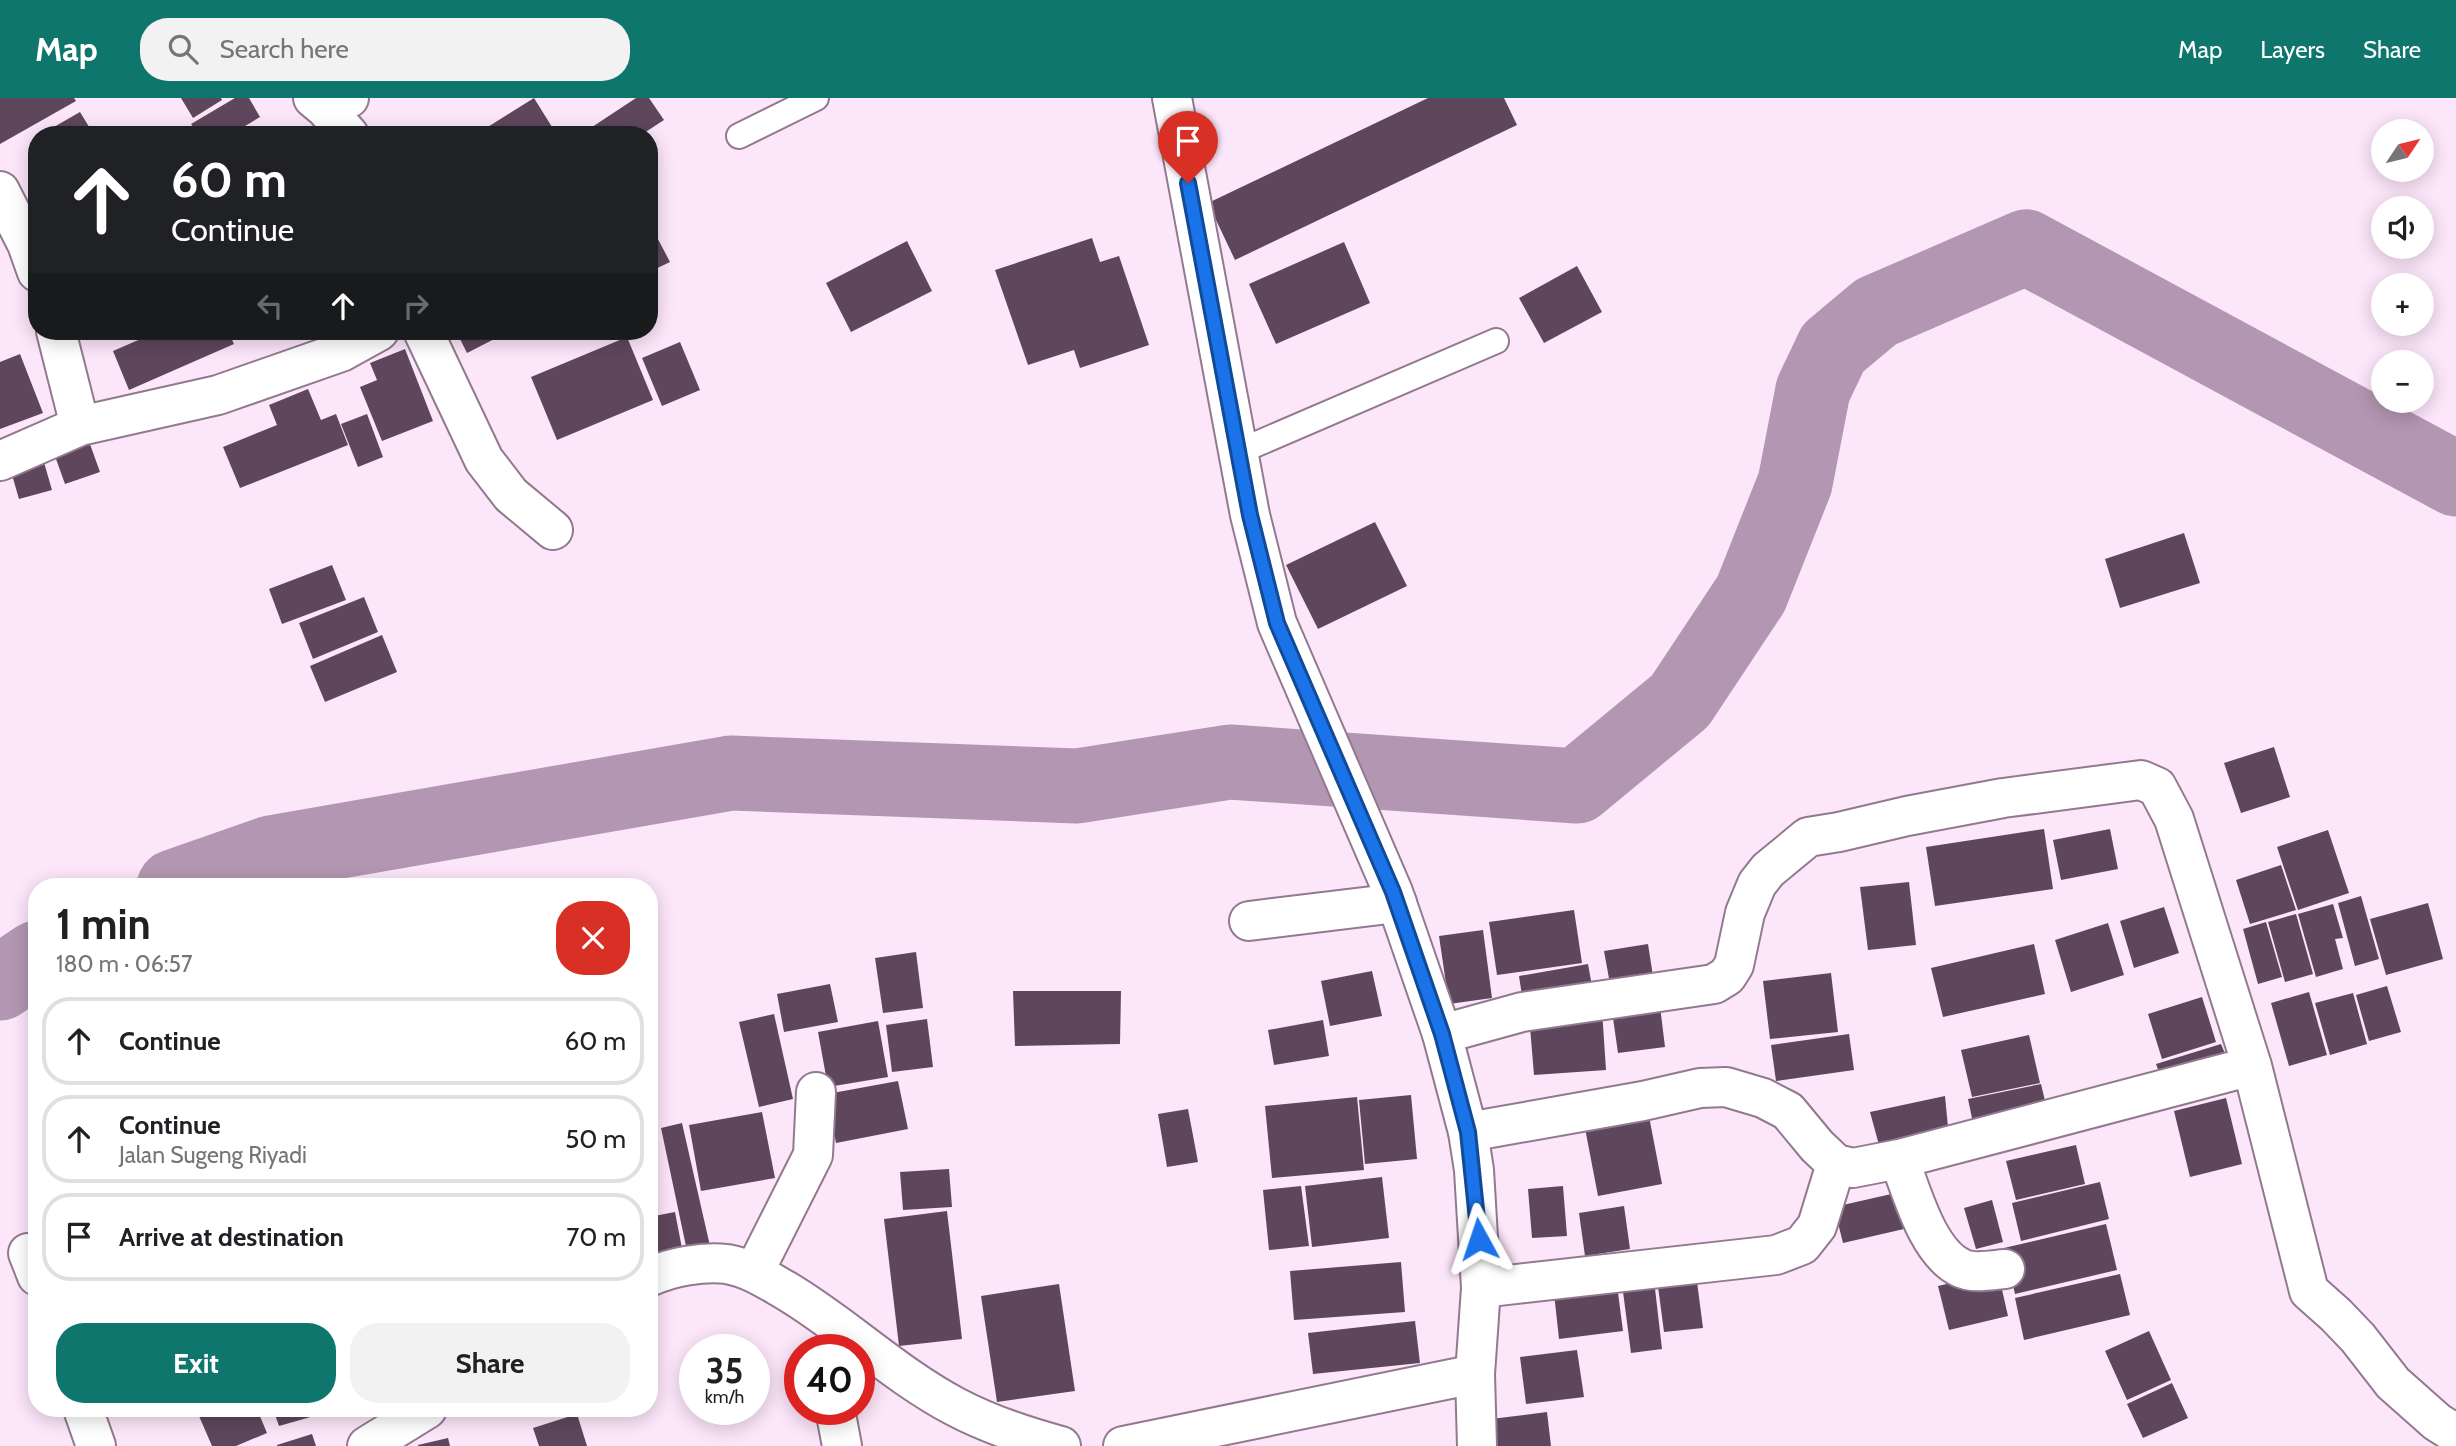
<!DOCTYPE html>
<html lang="en">
<head>
<meta charset="utf-8">
<style>
	body { margin:0; font-family:Cabin,sans-serif; background:#f2f2f2; color:#202124; height:100vh; display:flex; flex-direction:column; font-size:26px; white-space:nowrap }
	* { box-sizing:border-box; margin:0 }
	p { font-size:23px; color:#757577 }
	.icon { flex:none; width:38px; height:38px; fill:none; stroke:currentColor; stroke-width:2; stroke-linecap:round; stroke-linejoin:round }
	.map { position:relative; flex:1; overflow:hidden }
	.drawer { position:absolute; left:28px; top:780px; width:630px; height:539px; display:flex; flex-direction:column; background:#fff; border-radius:28px; box-shadow:0 4px 18px #0003 }
	.drawer>* { flex:none }
	.top-card { position:absolute; left:28px; top:28px; width:630px; height:214px; border-radius:28px; box-shadow:0 4px 18px #0003; background:#202124; color:#fff; overflow:hidden }
	.needle { width:46px; rotate:55deg }
	.buttons { position:absolute; left:2371px; top:21px; display:grid; gap:14px }
	.buttons a { display:grid; place-items:center; width:63px; height:63px; border-radius:50%; background:#fff; box-shadow:0 4px 18px #0003; font-size:35px }
	.speed { position:absolute; left:679px; top:1236px; display:flex; gap:14px; font-size:35px; font-weight:700; text-align:center }
	.speed>* { display:grid; place-content:center; width:91px; height:91px; border-radius:50%; background:#fff; box-shadow:0 4px 18px #0003; line-height:1 }
	.speed small { font-size:18px; font-weight:400 }
	.speed .limit { border:10px solid #d22; background:#fff; color:#111 }
	.pin { position:absolute; display:grid; place-items:center; width:60px; height:60px; color:#fff; margin:-72px -30px; border-radius:50% 50% 50% 0; rotate:-45deg; box-shadow:0 0 7px #0007 }
	.pin .icon { rotate:45deg }
	.me { position:absolute; width:77px; margin:-38px; rotate:355deg; stroke-linejoin:round; filter:drop-shadow(0 0 5px #0008) }
	.turn { display:flex; align-items:center; gap:24px; height:147px; padding:0 28px; font-size:32px }
	.turn .icon { width:91px; height:91px; stroke-width:2.5 }
	.turn b { display:block; font-size:49px; line-height:60px }
	.lanes { display:flex; align-items:center; height:66px; padding:0 28px; background:#0003; justify-content:center; gap:35px; direction:ltr }
	.lanes .off { opacity:.35 }
	.round { display:grid; place-items:center; flex:none; width:74px; height:74px; border-radius:28px; background:#f2f2f2 }
	.summary { display:flex; align-items:center; justify-content:space-between; height:119px; padding:0 28px }
	h1 { font-size:42px; font-weight:800; line-height:52px }
	.cta { display:flex; gap:14px; margin-top:auto; padding:14px 28px }
	.cta a { flex:1; height:80px; border-radius:28px; background:#0f766e; color:#fff; font-size:28px; font-weight:800; line-height:80px; text-align:center }
	.cta a+a { background:#f2f2f2; color:#202124 }
	ul { padding:0; list-style:none }
	li { display:flex; align-items:center; gap:21px; height:88px; margin:0 14px 10px; padding:0 14px; border:4px solid #e0e0e0; border-radius:28px }
	li div { flex:1 }
	li b { display:block; font-size:26px }
	li em { font-style:normal }
	header { display:flex; align-items:center; gap:42px; box-sizing:border-box; height:98px; padding:0 35px; background:#0f766e; color:#fff }
	header strong { font-size:33px }
	nav { display:flex; gap:38px; margin-inline-start:auto; font-size:24px }
	.search { width:490px; height:63px; background:#f2f2f2; display:flex; align-items:center; gap:18px; box-sizing:border-box; padding:0 24px; border-radius:28px; color:#757577; font-size:26px }
	.map>svg:first-child { display:block }
</style>
</head>
<body>
<header>
<strong>Map</strong>
<div class="search"><svg class="icon" aria-label="search" viewBox="0 0 24 24"><circle cx="10" cy="10" r="6"/><path d="M15 15l6 6"/></svg>Search here</div>
<nav><a>Map</a><a>Layers</a><a>Share</a></nav>
</header>
<div class="map">
<svg width="2456" height="1348" viewBox="0 0 2456 1348">
	<rect width="100%" height="100%" fill="#fce6fa"/>
	<g fill="none" stroke-linecap="round" stroke-linejoin="round">
		<path stroke="#b396b1" stroke-width="75" d="M174 789 271 755 731 675 1077 688 1230 664 1577 688 1680 603 1751 496 1795 385 1813 292 1833 250 1876 214 2026 149 2456 381
			M0 885 37 860"/>
	</g>
	<path fill="#5e475d" d="M0 0H74L76 3 0 46Z
		M181 0H221L222 2 193 20Z
		M235 0H249L260 19 230 37H198L191 26Z
		M534 0 557 37H475Z
		M636 0H649L664 22 641 37H580Z
		M1428 0H1504L1517 27 1235 162 1208 105Z
		M80 14 94 37H40Z
		M391 28 397 37H376Z
		M649 124 670 164 649 174Z
		M1092 140 1100 164 1119 158 1149 247 1080 270 1074 252 1028 267 995 172Z
		M907 143 932 193 851 234 826 185Z
		M1344 144 1370 205 1276 246 1249 186Z
		M1577 168 1602 214 1544 245 1519 200Z
		M159 233H228L234 246 129 292 113 253Z
		M456 233H510L467 255Z
		M627 239 653 302 557 342 531 279Z
		M680 244 700 292 662 308 642 260Z
		M405 251 433 323 382 343 360 289 377 282 370 265Z
		M20 256 43 315 0 331V264Z
		M308 291 321 322 336 316 348 347 240 390 223 349 277 327 269 307Z
		M367 316 383 359 358 369 341 326Z
		M86 335 100 374 65 386 51 347Z
		M41 354 52 392 19 401 8 363Z
		M1375 424 1407 488 1318 531 1286 467Z
		M2184 435 2200 485 2120 510 2105 461Z
		M332 467 346 502 282 526 269 491Z
		M364 499 378 534 313 561 299 525Z
		M382 537 397 574 325 604 310 568Z
		M2274 649 2290 699 2241 715 2224 665Z
		M2044 731 2053 791 1935 808 1926 749Z
		M2110 731 2118 771 2061 782 2053 742Z
		M2328 732 2349 795 2298 812 2277 749Z
		M2281 767 2296 812 2250 826 2236 782Z
		M1909 784 1916 847 1868 852 1860 789Z
		M2361 798 2379 861 2355 868 2338 805Z
		M2428 805 2443 861 2386 877 2370 821Z
		M2333 806 2343 840 2335 841 2343 871 2316 879 2298 816Z
		M2164 809 2179 855 2134 870 2120 823Z
		M1574 812 1582 865 1497 877 1489 824Z
		M2296 816 2313 876 2285 884 2268 824Z
		M2266 824 2282 879 2258 886 2243 831Z
		M2108 825 2124 877 2071 894 2055 842Z
		M1483 832 1492 900 1449 906 1439 838Z
		M1648 846 1655 891 1612 897 1604 853Z
		M2034 846 2045 896 1943 919 1931 870Z
		M916 854 923 910 883 915 875 860Z
		M1588 866 1594 899 1524 911 1519 878Z
		M1372 873 1382 918 1330 928 1321 883Z
		M1831 875 1838 934 1770 941 1763 883Z
		M830 886 838 924 784 934 777 896Z
		M2387 888 2401 934 2369 943 2356 897Z
		M1013 893H1121L1120 946 1015 948Z
		M2309 894 2327 957 2289 968 2271 905Z
		M2353 895 2367 946 2330 957 2315 905Z
		M2202 899 2216 944 2162 961 2148 916Z
		M1659 900 1665 949 1618 955 1611 906Z
		M1602 912 1606 972 1534 977 1529 917Z
		M774 916 793 1001 759 1009 739 924Z
		M927 921 933 969 892 974 886 927Z
		M1323 922 1329 958 1274 967 1268 932Z
		M878 923 888 979 828 989 818 934Z
		M1849 936 1854 972 1776 983 1771 947Z
		M2029 937 2040 985 1972 999 1961 952Z
		M2221 946 2229 965 2163 985 2156 966Z
		M898 983 908 1031 836 1045 827 996Z
		M2041 986 2047 1011 1973 1025 1968 1001Z
		M1411 997 1417 1061 1365 1066 1359 1002Z
		M1945 998 1948 1029 1879 1047 1870 1014Z
		M1357 999 1364 1072 1272 1080 1265 1008Z
		M2226 1000 2242 1066 2190 1079 2174 1013Z
		M1188 1011 1198 1064 1167 1069 1158 1016Z
		M1648 1013 1662 1086 1598 1098 1584 1025Z
		M762 1014 775 1080 701 1093 689 1027Z
		M682 1025 710 1148 687 1153 661 1030Z
		M2076 1047 2085 1086 2016 1102 2006 1063Z
		M949 1071 952 1109 903 1112 900 1074Z
		M1382 1079 1389 1140 1312 1149 1305 1088Z
		M2100 1084 2109 1121 2021 1143 2012 1105Z
		M1301 1088 1309 1148 1269 1152 1263 1092Z
		M1563 1088 1567 1138 1532 1140 1528 1091Z
		M1909 1092 1917 1128 1843 1145 1834 1109Z
		M1992 1102 2003 1144 1976 1151 1964 1110Z
		M1624 1108 1630 1151 1585 1158 1579 1115Z
		M947 1113 962 1241 899 1248 884 1121Z
		M675 1114 685 1166 649 1173V1119Z
		M2106 1126 2117 1172 2015 1196 2004 1150Z
		M1401 1164 1405 1214 1294 1222 1290 1173Z
		M1998 1174 2008 1218 1949 1232 1938 1188Z
		M1696 1176 1703 1230 1664 1234 1657 1181Z
		M2120 1176 2130 1217 2024 1242 2015 1200Z
		M1654 1182 1662 1251 1631 1255 1622 1186Z
		M1059 1186 1075 1293 997 1304 981 1198Z
		M1617 1187 1623 1233 1559 1241 1554 1195Z
		M1415 1223 1420 1265 1313 1276 1308 1235Z
		M2149 1233 2171 1282 2127 1302 2105 1253Z
		M1577 1252 1584 1299 1526 1306 1520 1259Z
		M2172 1285 2188 1320 2143 1340 2127 1306Z
		M216 1311H257L267 1335 236 1348H212L199 1318Z
		M273 1311H312L314 1318 279 1328Z
		M1547 1314 1551 1348H1494L1491 1321Z
		M577 1316 587 1348H539L533 1330Z
		M312 1336 316 1348H277V1347Z
		M448 1340 450 1348H418V1347Z"/>
	<g fill="none" stroke-linecap="round" stroke-linejoin="round">
		<g stroke="#927990" stroke-width="28">
			<path id="service" d="M739 38 816 0
				M1238 354 1496 243"/>
		</g>
		<g stroke="#927990" stroke-width="42">
			<path id="minor" d="M313 0 325 10 349 0
				M325 10 349 37
				M0 93 27 146 37 174
				M423 233 484 362 511 397 553 432
				M80 328 218 297 341 254 379 233
				M0 363 80 328 56 233
				M1249 823 1397 805
				M1442 936 1522 914 1714 886 1727 878 1734 867 1745 815 1757 786 1768 772 1808 739 1839 734 1907 718 2003 700 2141 682 2157 689 2174 721 2252 968 2309 1193 2336 1217 2358 1240 2393 1285 2437 1324 2456 1336
				M1468 1034 1643 1003 1700 990 1726 989 1763 1000 1788 1013 1817 1048 1836 1066 1853 1070 1899 1061C1912 1094 1927 1154 1961 1170 1973 1176 1992 1172 2005 1171
				M1899 1061 2252 968
				M28 1155 37 1178
				M754 1174 813 1057 816 994
				M649 1179C671 1169 703 1163 727 1166 749 1170 766 1181 785 1192 844 1227 895 1277 956 1309 990 1327 1024 1338 1061 1348
				M1481 1190 1776 1157 1802 1147 1817 1128 1836 1066
				M83 1311 96 1348
				M835 1311 842 1348
				M367 1348 427 1311
				M1123 1348 1475 1276"/>
		</g>
		<g stroke="#927990" stroke-width="42">
			<path id="tertiary" d="M1172 0 1250 417 1277 525 1393 794 1442 936 1468 1034 1474 1072 1481 1190 1475 1276 1477 1348"/>
		</g>
		<use href="#service" stroke="#fff" stroke-width="24"/>
		<use href="#minor" stroke="#fff" stroke-width="38"/>
		<use href="#tertiary" stroke="#fff" stroke-width="38"/>
	</g>
	<g fill="none" stroke-linecap="round" stroke-linejoin="round">
		<g stroke="#114b97" stroke-width="18">
			<path id="route" d="M1188 85 1250 417 1277 525 1393 794 1442 936 1468 1034 1479 1141"/>
		</g>
		<use href="#route" stroke="#1a73e8" stroke-width="12"/>
	</g>
</svg>
<div class="buttons">
<a><svg class="needle" viewBox="-14 -14 28 28"><path d="M0-13l5 13h-10z" fill="#e53935"/><path d="M0 13l5-13h-10z" fill="#757577"/></svg></a>
<a><svg class="icon" aria-label="sound" viewBox="0 0 24 24"><path d="M4 9h4l5-4v14l-5-4H4zM17 9q2 3 0 6"/></svg></a>
<a>+</a>
<a>−</a>
</div>
<div class="speed"><div>35<small>km/h</small></div><div class="limit">40</div></div>
<div class="pin" style="left:1188px;top:85px;background:#d93025"><svg class="icon" aria-label="arrive" viewBox="0 0 24 24"><path d="M6 21V4h12l-3 4 3 4H6"/></svg></div>
<svg class="me" style="left:1479px;top:1141px" viewBox="-20 -20 40 40"><path d="M0-17L14 15 0 8-14 15z" fill="#1a73e8" stroke="#fff" stroke-width="4"/></svg>
<div class="top-card">
<div class="turn"><svg class="icon" aria-label="ahead" viewBox="0 0 24 24"><path d="M12 20V5M6 11l6-6 6 6"/></svg><div><b>60 m</b>Continue</div></div>
<div class="lanes"><svg class="icon off" aria-label="left" viewBox="0 0 24 24"><path d="M17 20v-9H6M10 6l-5 5 5 5"/></svg><svg class="icon" aria-label="ahead" viewBox="0 0 24 24"><path d="M12 20V5M6 11l6-6 6 6"/></svg><svg class="icon off" aria-label="right" viewBox="0 0 24 24"><path d="M7 20v-9h11M14 6l5 5-5 5"/></svg></div>
</div>
<section class="drawer">
<div class="summary"><div><h1>1 min</h1><p>180 m · 06:57</p></div><a class="round" style="background:#d93025;color:#fff"><svg class="icon" aria-label="close" viewBox="0 0 24 24"><path d="M6 6l12 12M18 6L6 18"/></svg></a></div>
<ul>
<li><svg class="icon" aria-label="ahead" viewBox="0 0 24 24"><path d="M12 20V5M6 11l6-6 6 6"/></svg><div><b>Continue</b></div><em>60 m</em></li>
<li><svg class="icon" aria-label="ahead" viewBox="0 0 24 24"><path d="M12 20V5M6 11l6-6 6 6"/></svg><div><b>Continue</b><p>Jalan Sugeng Riyadi</p></div><em>50 m</em></li>
<li><svg class="icon" aria-label="arrive" viewBox="0 0 24 24"><path d="M6 21V4h12l-3 4 3 4H6"/></svg><div><b>Arrive at destination</b></div><em>70 m</em></li>
</ul>
<div class="cta"><a>Exit</a><a>Share</a></div>
</section>
</div>
</body>
</html>
